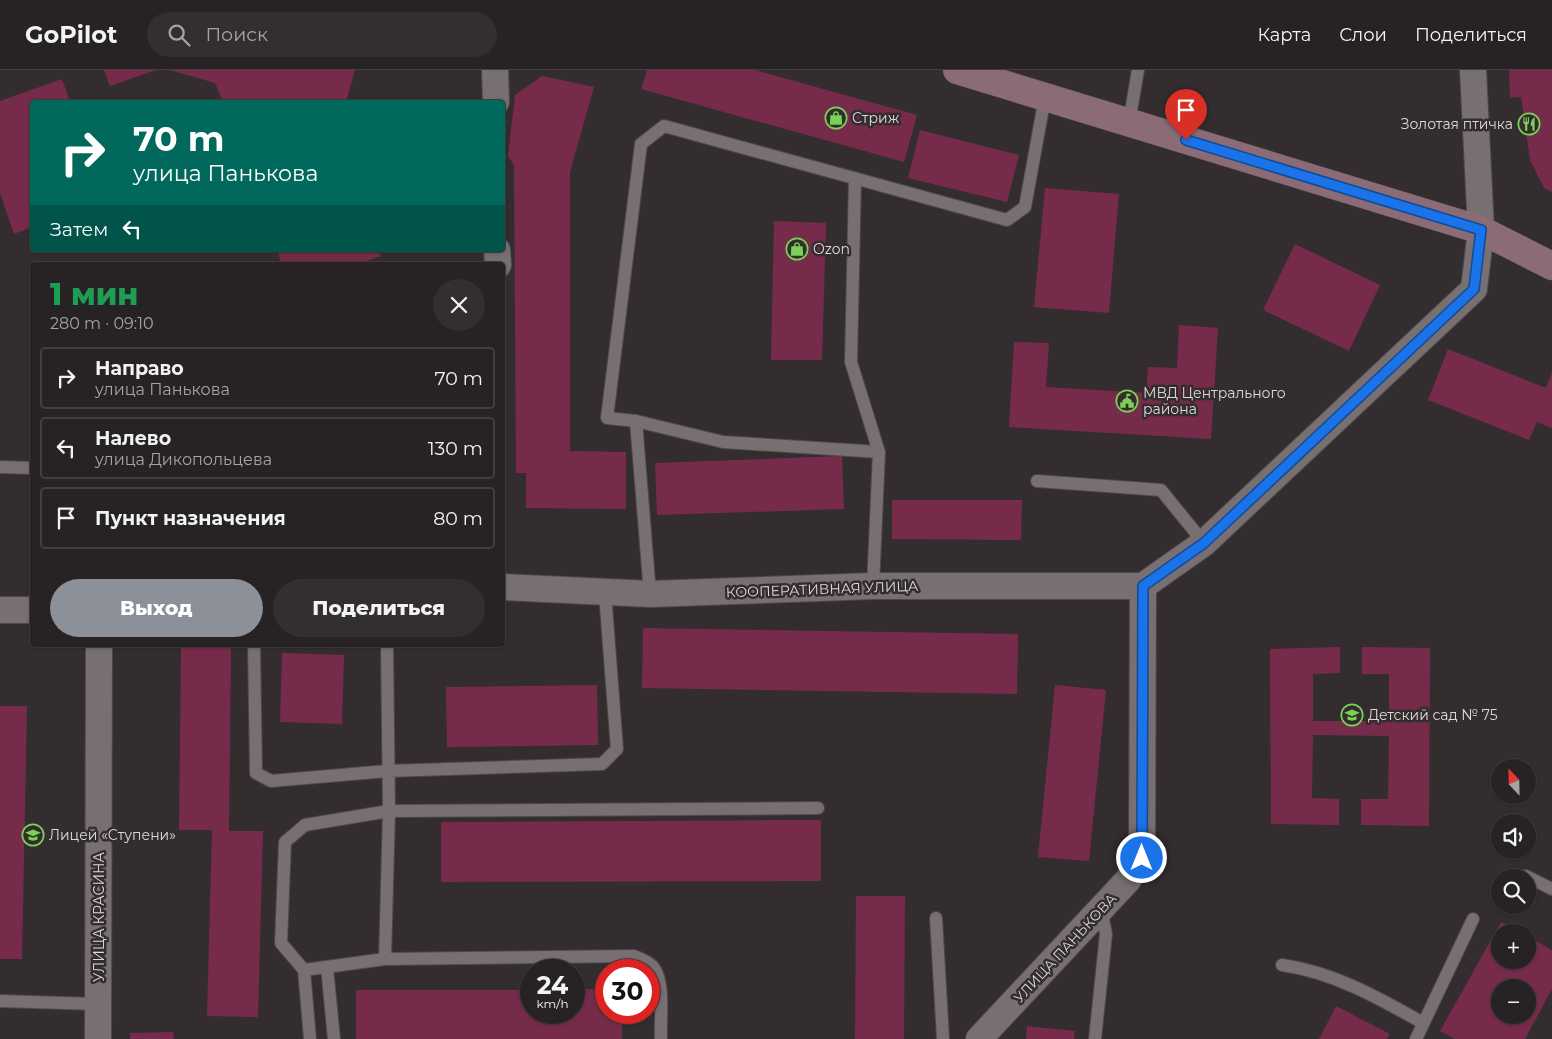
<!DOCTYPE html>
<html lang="ru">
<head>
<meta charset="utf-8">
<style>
	body { margin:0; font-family:Montserrat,sans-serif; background:#332f30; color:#f1f3f6; height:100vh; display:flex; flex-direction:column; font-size:19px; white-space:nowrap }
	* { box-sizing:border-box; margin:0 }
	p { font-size:16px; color:#a4a4a6 }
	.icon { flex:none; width:28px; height:28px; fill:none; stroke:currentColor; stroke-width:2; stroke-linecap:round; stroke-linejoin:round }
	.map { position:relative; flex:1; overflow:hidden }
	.details { position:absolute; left:30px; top:192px; width:475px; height:385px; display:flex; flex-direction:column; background:#272223; border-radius:5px; box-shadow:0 1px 4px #0004,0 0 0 1px #433f41 }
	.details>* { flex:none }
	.guide { position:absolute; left:30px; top:30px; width:475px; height:152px; border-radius:5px; box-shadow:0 1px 4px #0004,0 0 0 1px #433f41; background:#00695c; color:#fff; overflow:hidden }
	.needle { width:32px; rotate:338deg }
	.controls { position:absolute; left:1491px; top:689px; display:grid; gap:10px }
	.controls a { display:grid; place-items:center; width:45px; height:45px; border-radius:50%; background:#272223; box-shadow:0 1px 4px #0004,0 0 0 1px #433f41; font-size:25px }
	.speed { position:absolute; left:520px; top:889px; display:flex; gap:10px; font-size:25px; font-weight:700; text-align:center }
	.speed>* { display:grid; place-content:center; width:65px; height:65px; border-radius:50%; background:#272223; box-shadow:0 1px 4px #0004,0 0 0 1px #433f41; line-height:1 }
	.speed small { font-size:12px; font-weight:400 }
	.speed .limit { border:8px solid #d22; background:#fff; color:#111 }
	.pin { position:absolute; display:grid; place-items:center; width:42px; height:42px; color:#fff; margin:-51px -21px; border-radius:50% 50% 50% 0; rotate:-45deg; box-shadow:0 0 5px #0007 }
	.pin .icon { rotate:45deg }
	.me { position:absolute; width:55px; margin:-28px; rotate:0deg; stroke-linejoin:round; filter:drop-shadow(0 0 4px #0008) }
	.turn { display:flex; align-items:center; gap:18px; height:105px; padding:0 20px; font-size:22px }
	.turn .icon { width:65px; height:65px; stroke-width:2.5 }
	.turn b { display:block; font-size:35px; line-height:42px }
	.then { display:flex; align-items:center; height:48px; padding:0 20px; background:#0003; gap:10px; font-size:19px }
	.round { display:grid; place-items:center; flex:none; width:52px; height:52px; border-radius:26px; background:#332f30 }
	.summary { display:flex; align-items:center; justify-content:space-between; height:85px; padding:0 20px }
	h1 { font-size:30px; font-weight:800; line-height:38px; color:#1e9e55 }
	.cta { display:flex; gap:10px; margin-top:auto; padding:10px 20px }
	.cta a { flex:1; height:58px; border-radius:30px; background:#8c9099; color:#fff; font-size:20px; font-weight:800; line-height:58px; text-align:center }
	.cta a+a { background:#332f30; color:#f1f3f6 }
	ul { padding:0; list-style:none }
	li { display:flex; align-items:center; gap:15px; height:62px; margin:0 10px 8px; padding:0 10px; border:2px solid #433f41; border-radius:5px }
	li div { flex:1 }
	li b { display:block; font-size:19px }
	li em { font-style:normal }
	header { display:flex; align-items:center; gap:30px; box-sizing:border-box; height:70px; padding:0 25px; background:#272223; border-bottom:1px solid #433f41 }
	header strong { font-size:24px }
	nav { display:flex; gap:28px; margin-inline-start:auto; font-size:18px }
	.search { width:350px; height:45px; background:#332f30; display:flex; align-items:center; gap:12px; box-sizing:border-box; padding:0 18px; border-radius:28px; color:#a4a4a6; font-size:19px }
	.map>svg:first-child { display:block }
</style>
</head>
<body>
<header>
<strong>GoPilot</strong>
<div class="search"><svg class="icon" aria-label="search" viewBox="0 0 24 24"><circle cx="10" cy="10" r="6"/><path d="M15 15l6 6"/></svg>Поиск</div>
<nav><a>Карта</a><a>Слои</a><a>Поделиться</a></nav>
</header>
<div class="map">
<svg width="1552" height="969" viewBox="0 0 1552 969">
	<rect width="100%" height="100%" fill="#342d2f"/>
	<path fill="#772b4a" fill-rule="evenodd" d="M104 0H156L110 16Z
		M170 0H355L346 32H223L215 13Z
		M647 0H755L917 45 904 92 641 19Z
		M1509 0H1552V122L1544 118 1530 90 1521 27 1510 28Z
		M542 6 594 17 570 102V381L626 382V439L526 438V403H516L514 95 508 86 515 25Z
		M62 9 70 32H32V157L14 164 0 123V31Z
		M920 60 1019 85 1007 132 908 108Z
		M1045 118 1119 124 1109 243 1034 237Z
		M774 151 826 153 822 290H771Z
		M1295 174 1380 215 1349 281 1263 240Z
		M277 180H379L381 186 355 195H282Z
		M1179 255 1218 258 1211 369 1009 357 1014 272 1049 273 1046 317 1146 323 1148 297 1177 298Z
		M1448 279 1546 318 1552 302V358L1537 352 1529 370 1428 330Z
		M842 386 844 439 657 445 655 393Z
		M892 430H1022L1021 470 892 469Z
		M643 558 1018 564 1017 624 642 618Z
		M1340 577V603L1313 604V651H1389V604H1362V577L1430 578 1429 756 1361 755V729H1388L1389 666 1313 665 1312 728 1339 729V755L1271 754 1270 579Z
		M181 578H231L229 761H263L258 947 207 946 212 760H179Z
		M282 583 344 585 342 654 280 652Z
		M597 615 598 675 447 677 446 617Z
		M1055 615 1106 620 1089 791 1038 787Z
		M0 636H27L22 889H0Z
		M821 750V811L441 812V752Z
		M856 826H905L904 969H855Z
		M1501 852 1521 862H1500V890H1528V866L1552 880V919L1525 969H1455L1440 961ZM1500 918H1528V945H1500Z
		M574 919H606V942H622V969H356V920H531V942H574Z
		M1336 936 1390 964 1387 969H1319Z
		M1027 956 1075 961 1074 969H1026Z
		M173 962 174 969H130V963Z"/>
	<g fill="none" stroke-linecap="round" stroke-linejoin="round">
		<g stroke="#4e494a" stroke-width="14">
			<path id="lane" d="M1129 53 1138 0
				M855 108 851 292 879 382
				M636 351 723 372 879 382 873 516
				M0 397 32 398
				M1037 411 1161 420 1204 473
				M650 524 636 351 607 348 641 74 664 56 1007 150 1025 137 1045 27
				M254 575 256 703 271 711 387 701 602 694 617 679 605 523
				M1526 806 1552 819
				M936 848 943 969
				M385 889 634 886C641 889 650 892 654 898 665 913 660 950 661 969
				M1282 895C1333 902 1379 928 1423 953
				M327 897 334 969
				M304 900 281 873 285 772 305 755 389 741 818 738
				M0 931 98 934
				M310 969 304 900 385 889 389 741 387 575
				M1095 969 1106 864 1101 839
				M1416 969 1473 849"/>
		</g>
		<g stroke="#4e494a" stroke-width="28">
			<path id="street" d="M495 0 496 32
				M497 180 498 195
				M502 517 650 524 873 516H1143
				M0 540H32
				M98 969 99 575
				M979 969 1128 810 1142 788 1143 516 1204 473 1474 219 1481 160 1473 0"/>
		</g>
		<g stroke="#4e494a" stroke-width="29">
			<path id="secondary" d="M957 0 1481 160 1552 196"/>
		</g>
		<use href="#lane" stroke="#776f71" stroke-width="12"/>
		<use href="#street" stroke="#776f71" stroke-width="26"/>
		<use href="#secondary" stroke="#8a6b76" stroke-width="28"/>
	</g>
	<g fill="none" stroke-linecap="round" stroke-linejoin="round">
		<g stroke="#114b97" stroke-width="12">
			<path id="route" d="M1142 788 1143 516 1204 473 1474 219 1481 160 1186 70"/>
		</g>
		<use href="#route" stroke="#1a73e8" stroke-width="9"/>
	</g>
	<defs>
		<g id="shop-ring" transform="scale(1.125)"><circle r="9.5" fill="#342d2f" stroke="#7ad156" stroke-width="1.5"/><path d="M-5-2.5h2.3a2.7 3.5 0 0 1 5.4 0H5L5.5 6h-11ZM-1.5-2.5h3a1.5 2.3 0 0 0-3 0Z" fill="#7ad156"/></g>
		<g id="restaurant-ring" transform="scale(1.125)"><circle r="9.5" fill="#342d2f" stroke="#7ad156" stroke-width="1.5"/><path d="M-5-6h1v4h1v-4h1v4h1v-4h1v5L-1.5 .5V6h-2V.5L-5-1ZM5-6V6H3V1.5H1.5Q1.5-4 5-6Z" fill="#7ad156"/></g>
		<g id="civic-ring" transform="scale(1.125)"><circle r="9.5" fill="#342d2f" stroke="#7ad156" stroke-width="1.5"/><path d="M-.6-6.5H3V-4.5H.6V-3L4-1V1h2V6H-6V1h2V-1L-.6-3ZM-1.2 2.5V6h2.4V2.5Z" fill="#7ad156"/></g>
		<g id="school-ring" transform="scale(1.125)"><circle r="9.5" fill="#342d2f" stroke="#7ad156" stroke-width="1.5"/><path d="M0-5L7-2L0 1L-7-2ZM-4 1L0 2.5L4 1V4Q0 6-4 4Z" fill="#7ad156"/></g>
	</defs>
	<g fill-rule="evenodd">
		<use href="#shop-ring" x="836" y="48"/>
		<use href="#restaurant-ring" x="1529" y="54"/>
		<use href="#shop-ring" x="797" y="179"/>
		<use href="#civic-ring" x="1127" y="331"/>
		<use href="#school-ring" x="1352" y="645"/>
		<use href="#school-ring" x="33" y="765"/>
	</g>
	<g text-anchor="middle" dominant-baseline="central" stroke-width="5" stroke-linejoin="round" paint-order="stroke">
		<g font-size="14" fill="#ddd9da" stroke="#342d2f" text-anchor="start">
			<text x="852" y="48">Стриж</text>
			<text x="1513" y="54" text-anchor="end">Золотая птичка</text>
			<text x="813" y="179">Ozon</text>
			<text x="1143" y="323">МВД Центрального<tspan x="1143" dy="16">района</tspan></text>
			<text x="1368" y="645">Детский сад № 75</text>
			<text x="49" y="765">Лицей «Ступени»</text>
		</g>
		<g font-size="14" fill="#ddd9da" stroke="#342d2f">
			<text transform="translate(822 519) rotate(-2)">КООПЕРАТИВНАЯ УЛИЦА</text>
			<text transform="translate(99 847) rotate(-90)">УЛИЦА КРАСИНА</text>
			<text transform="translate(1065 878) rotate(-47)">УЛИЦА ПАНЬКОВА</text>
		</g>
	</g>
</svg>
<div class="controls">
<a><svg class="needle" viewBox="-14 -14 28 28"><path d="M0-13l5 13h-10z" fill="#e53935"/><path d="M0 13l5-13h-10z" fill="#a4a4a6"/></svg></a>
<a><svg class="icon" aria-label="sound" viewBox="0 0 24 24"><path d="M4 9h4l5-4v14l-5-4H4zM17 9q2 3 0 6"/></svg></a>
<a><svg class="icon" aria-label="search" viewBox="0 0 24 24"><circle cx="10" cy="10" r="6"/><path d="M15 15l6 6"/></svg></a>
<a>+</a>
<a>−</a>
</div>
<div class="speed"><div>24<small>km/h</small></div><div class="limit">30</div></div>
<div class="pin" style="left:1186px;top:70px;background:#d93025"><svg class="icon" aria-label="arrive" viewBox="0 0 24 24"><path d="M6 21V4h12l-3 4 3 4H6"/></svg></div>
<svg class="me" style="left:1142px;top:788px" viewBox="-20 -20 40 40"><circle r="17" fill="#1a73e8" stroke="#fff" stroke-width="3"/><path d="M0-11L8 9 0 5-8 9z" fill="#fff"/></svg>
<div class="guide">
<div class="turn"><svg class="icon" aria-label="right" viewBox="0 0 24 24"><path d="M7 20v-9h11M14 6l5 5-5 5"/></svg><div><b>70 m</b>улица Панькова</div></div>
<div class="then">Затем<svg class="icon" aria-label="left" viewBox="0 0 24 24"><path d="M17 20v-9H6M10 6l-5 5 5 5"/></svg></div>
</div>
<section class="details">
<div class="summary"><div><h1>1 мин</h1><p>280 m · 09:10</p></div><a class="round"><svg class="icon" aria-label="close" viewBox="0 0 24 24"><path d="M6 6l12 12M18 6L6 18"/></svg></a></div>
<ul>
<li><svg class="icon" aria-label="right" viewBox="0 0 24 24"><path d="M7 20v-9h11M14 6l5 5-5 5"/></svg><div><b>Направо</b><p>улица Панькова</p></div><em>70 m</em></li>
<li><svg class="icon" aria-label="left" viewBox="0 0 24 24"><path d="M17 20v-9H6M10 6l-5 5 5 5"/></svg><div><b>Налево</b><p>улица Дикопольцева</p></div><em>130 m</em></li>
<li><svg class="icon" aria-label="arrive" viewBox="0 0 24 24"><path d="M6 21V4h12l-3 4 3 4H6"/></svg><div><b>Пункт назначения</b></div><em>80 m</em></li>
</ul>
<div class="cta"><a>Выход</a><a>Поделиться</a></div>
</section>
</div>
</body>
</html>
